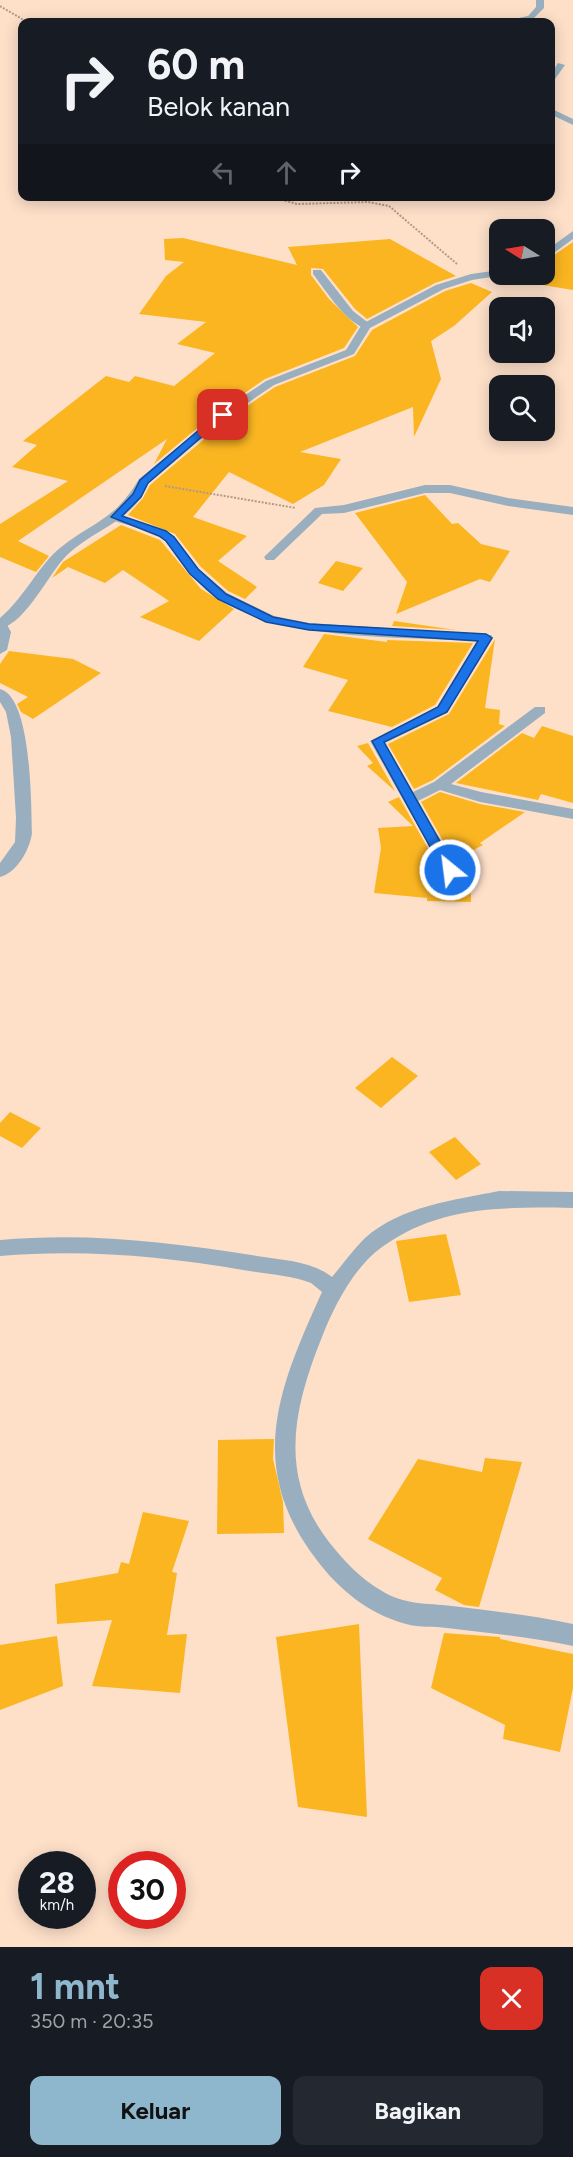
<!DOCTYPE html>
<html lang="id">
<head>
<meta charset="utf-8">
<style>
	body { margin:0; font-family:Figtree,sans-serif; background:#242831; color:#f1f3f6; height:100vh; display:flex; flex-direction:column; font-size:22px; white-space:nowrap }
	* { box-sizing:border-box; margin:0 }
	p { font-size:20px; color:#9ea1a6 }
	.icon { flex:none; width:33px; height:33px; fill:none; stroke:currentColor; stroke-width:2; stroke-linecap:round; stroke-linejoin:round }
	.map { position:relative; height:1947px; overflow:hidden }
	.side { display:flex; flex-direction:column; background:#171b24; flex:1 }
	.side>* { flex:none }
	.top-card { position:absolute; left:18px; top:18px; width:537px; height:183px; border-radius:12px; box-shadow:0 3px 15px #0003; background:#171b24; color:#f1f3f6; overflow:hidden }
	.needle { width:39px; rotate:281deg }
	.fabs { position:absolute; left:489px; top:219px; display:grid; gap:12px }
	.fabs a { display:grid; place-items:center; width:66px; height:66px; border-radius:12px; background:#171b24; box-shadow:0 3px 15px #0003; font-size:30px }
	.speed { position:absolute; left:18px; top:1851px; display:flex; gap:12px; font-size:30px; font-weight:700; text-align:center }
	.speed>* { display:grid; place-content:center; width:78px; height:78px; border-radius:50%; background:#171b24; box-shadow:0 3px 15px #0003; line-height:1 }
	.speed small { font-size:15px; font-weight:400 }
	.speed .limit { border:9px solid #d22; background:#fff; color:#111 }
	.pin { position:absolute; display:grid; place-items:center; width:51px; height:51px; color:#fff; margin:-26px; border-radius:12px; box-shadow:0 3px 9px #0006 }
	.me { position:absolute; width:66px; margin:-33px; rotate:331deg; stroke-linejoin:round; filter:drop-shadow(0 0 4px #0008) }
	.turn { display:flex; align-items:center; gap:21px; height:126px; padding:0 30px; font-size:27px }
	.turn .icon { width:78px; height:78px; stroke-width:2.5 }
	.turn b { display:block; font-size:42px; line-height:51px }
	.lanes { display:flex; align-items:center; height:57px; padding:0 30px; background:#0003; justify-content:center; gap:30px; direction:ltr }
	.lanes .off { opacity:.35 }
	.round { display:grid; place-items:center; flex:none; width:63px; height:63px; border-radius:12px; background:#242831 }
	.headline { display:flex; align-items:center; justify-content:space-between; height:102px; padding:0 30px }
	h1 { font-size:36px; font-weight:700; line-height:45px; color:#8eb6cd }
	.action { display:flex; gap:12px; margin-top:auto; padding:12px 30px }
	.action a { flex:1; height:69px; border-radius:12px; background:#8eb6cd; color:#111; font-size:24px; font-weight:700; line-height:69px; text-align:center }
	.action a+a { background:#242831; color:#f1f3f6 }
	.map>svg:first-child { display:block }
</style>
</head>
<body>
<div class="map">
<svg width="573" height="1947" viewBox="0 0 573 1947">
	<rect width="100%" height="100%" fill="#fee0c9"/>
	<path fill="#fab521" d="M183 238 297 265 288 247 390 239 456 276 435 283 367 319 355 309 323 269 311 268V275L329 299 358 327 344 348 265 379 218 411 154 464 167 439 18 541 49 556 36 572 0 557V524L68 481 12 467 37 445 23 441 106 376 129 382 135 376 174 386 215 353 177 344 206 322 139 314 166 276 184 262 165 260 164 239Z
		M573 242V290L530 283 536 274H544V262Z
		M471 283 492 292 454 326 431 341 441 379 414 437 413 407 300 452 341 459 324 485 293 504 229 472 193 517 247 536 218 561 257 587 245 599 228 591 201 567 175 534 128 515 143 498 150 485 228 419 275 387 355 356 372 330 445 291Z
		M425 495 452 524 458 523 481 544 510 551 490 582 480 579 396 614 407 582 355 513Z
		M121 525 160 540 201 589 234 609 199 641 140 617 169 601 123 570 105 583 68 567 52 578 63 562Z
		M336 561 363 568 343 591 318 583Z
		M394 621 456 630 392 626Z
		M324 634 387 642V640L473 643 435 705 392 727 328 711 348 680 303 667Z
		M495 639 485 708 500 710 499 724 505 726 433 780 414 789 388 744 449 714Z
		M9 651 73 659 101 673 33 719 21 712 17 704 28 697 0 683V664Z
		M542 726 573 736V803L541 794 538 800 456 783 522 733 534 738Z
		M368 743 395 791 367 766 373 763 357 746Z
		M440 792 480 804 525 812 480 843 483 845 462 856 470 862 471 902 427 901V898L374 893 381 848 378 828 413 826 388 802 399 797 443 875 451 877 460 871 421 802Z
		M392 1057 418 1076 381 1108 355 1088Z
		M10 1112 41 1128 22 1148 0 1136V1123Z
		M455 1137 481 1164 456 1180 429 1152Z
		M446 1234 461 1295 409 1302 396 1241Z
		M274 1439 273 1459 283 1502 284 1533 217 1534 218 1440Z
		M485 1458 522 1462 479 1607 464 1605 435 1590 442 1578 368 1539 418 1459 482 1472Z
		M143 1512 189 1521 172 1572 177 1573 167 1635 187 1634 180 1693 92 1686 112 1620 57 1624 55 1584 118 1573 121 1562 129 1564Z
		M359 1624 367 1817 298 1807 276 1637Z
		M444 1633 500 1637V1639L573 1654V1688L560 1752 503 1739 505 1725 431 1688Z
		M57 1636 63 1686 0 1710V1645Z"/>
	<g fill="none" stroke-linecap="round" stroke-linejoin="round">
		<path stroke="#b39a86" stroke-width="2" stroke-dasharray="2 1.5" stroke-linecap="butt" d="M0 6 27 22
			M268 196 297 204 368 202 389 206 457 264
			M165 486 296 508"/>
		<path fill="#99afbf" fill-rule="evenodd" d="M532 15 535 19 509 22 510 20Z
			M558 63 565 65 550 86V76Z
			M313 270H321L353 311 370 324V328C351 331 324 288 313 274Z
			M425 485H450L508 498 573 507V515L508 506 450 493H425L344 513 322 514 274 560H266L264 557 315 508 344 505Z
			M116 513 174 536 199 569 227 593 274 616 309 623 491 635 493 638 447 713 385 743 413 792 434 782 535 707H545V713L451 784 481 792 573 809V819L480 802 440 790 418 801 458 870 450 875 445 874 370 741 437 707 477 641C396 636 288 642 218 599 195 585 185 561 166 542 154 530 128 526 112 520V514Z
			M0 620 5 621 11 632 7 650 0 654Z
			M0 689C32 697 31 805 32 833 30 849 17 873 0 877V863L15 842 16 818 11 737 6 712 0 702Z
			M499 1191 573 1192V1208C504 1207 440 1205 382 1247 354 1267 334 1306 322 1337 293 1409 278 1476 329 1542 344 1561 361 1579 382 1591 404 1605 427 1603 452 1606 492 1611 533 1615 573 1624V1646C531 1637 489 1633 447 1628 434 1626 420 1628 406 1624 369 1614 339 1590 316 1559 245 1466 279 1387 322 1292L311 1283C291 1275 265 1274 243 1270 162 1256 82 1249 0 1256V1240C87 1232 171 1242 257 1256 282 1260 312 1261 332 1277 343 1264 353 1250 365 1238 401 1206 454 1200 499 1191Z"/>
		<path fill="#99afbf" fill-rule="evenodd" d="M536 0H544V8L530 22H523L536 7Z
			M550 108 573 119V125L550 114Z
			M573 231V239L544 260V252Z
			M500 270V274L504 275 472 280 444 289 370 328 354 354 274 385 227 417 148 484C134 521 94 529 67 555 48 574 27 622 0 629V618C24 598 39 565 60 548 94 521 115 520 139 479L219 413 266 381 346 350 362 324 436 285 471 274Z"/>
	</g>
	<path fill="#1a73e8" stroke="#114b97" stroke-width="1.5" d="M219 413 227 415 148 483 141 497 122 516 166 531 174 537 198 569 226 594 273 617 309 624 486 634 492 638 447 712 384 742 456 870 454 874H445L372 741 438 707 478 641 309 630 266 622 218 599 190 574 166 541 159 536 111 517 133 494 140 480Z"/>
</svg>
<div class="fabs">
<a><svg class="needle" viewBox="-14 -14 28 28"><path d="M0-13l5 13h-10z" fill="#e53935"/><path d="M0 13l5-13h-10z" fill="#9ea1a6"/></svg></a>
<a><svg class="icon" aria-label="sound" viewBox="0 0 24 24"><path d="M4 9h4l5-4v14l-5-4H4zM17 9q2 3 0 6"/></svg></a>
<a><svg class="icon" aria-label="search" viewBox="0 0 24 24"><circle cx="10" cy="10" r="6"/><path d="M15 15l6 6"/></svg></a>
</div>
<div class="speed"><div>28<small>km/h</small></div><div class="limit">30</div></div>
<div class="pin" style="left:223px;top:415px;background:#d93025"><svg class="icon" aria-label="arrive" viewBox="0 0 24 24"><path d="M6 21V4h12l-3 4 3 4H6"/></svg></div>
<svg class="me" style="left:450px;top:870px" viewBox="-20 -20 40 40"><circle r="17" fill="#1a73e8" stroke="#fff" stroke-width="3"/><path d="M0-11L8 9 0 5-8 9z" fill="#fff"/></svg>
<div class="top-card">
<div class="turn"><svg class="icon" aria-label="right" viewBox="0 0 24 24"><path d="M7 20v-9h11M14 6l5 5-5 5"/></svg><div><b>60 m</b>Belok kanan</div></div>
<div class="lanes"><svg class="icon off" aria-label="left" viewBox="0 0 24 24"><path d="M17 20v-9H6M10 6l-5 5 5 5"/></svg><svg class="icon off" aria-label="ahead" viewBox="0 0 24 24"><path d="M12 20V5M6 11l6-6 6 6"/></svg><svg class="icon" aria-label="right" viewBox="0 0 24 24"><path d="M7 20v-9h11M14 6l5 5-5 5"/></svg></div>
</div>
</div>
<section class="side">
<div class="headline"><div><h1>1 mnt</h1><p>350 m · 20:35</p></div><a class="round" style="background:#d93025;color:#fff"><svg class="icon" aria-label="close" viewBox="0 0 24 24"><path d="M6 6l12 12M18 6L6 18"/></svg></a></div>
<div class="action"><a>Keluar</a><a>Bagikan</a></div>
</section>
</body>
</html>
